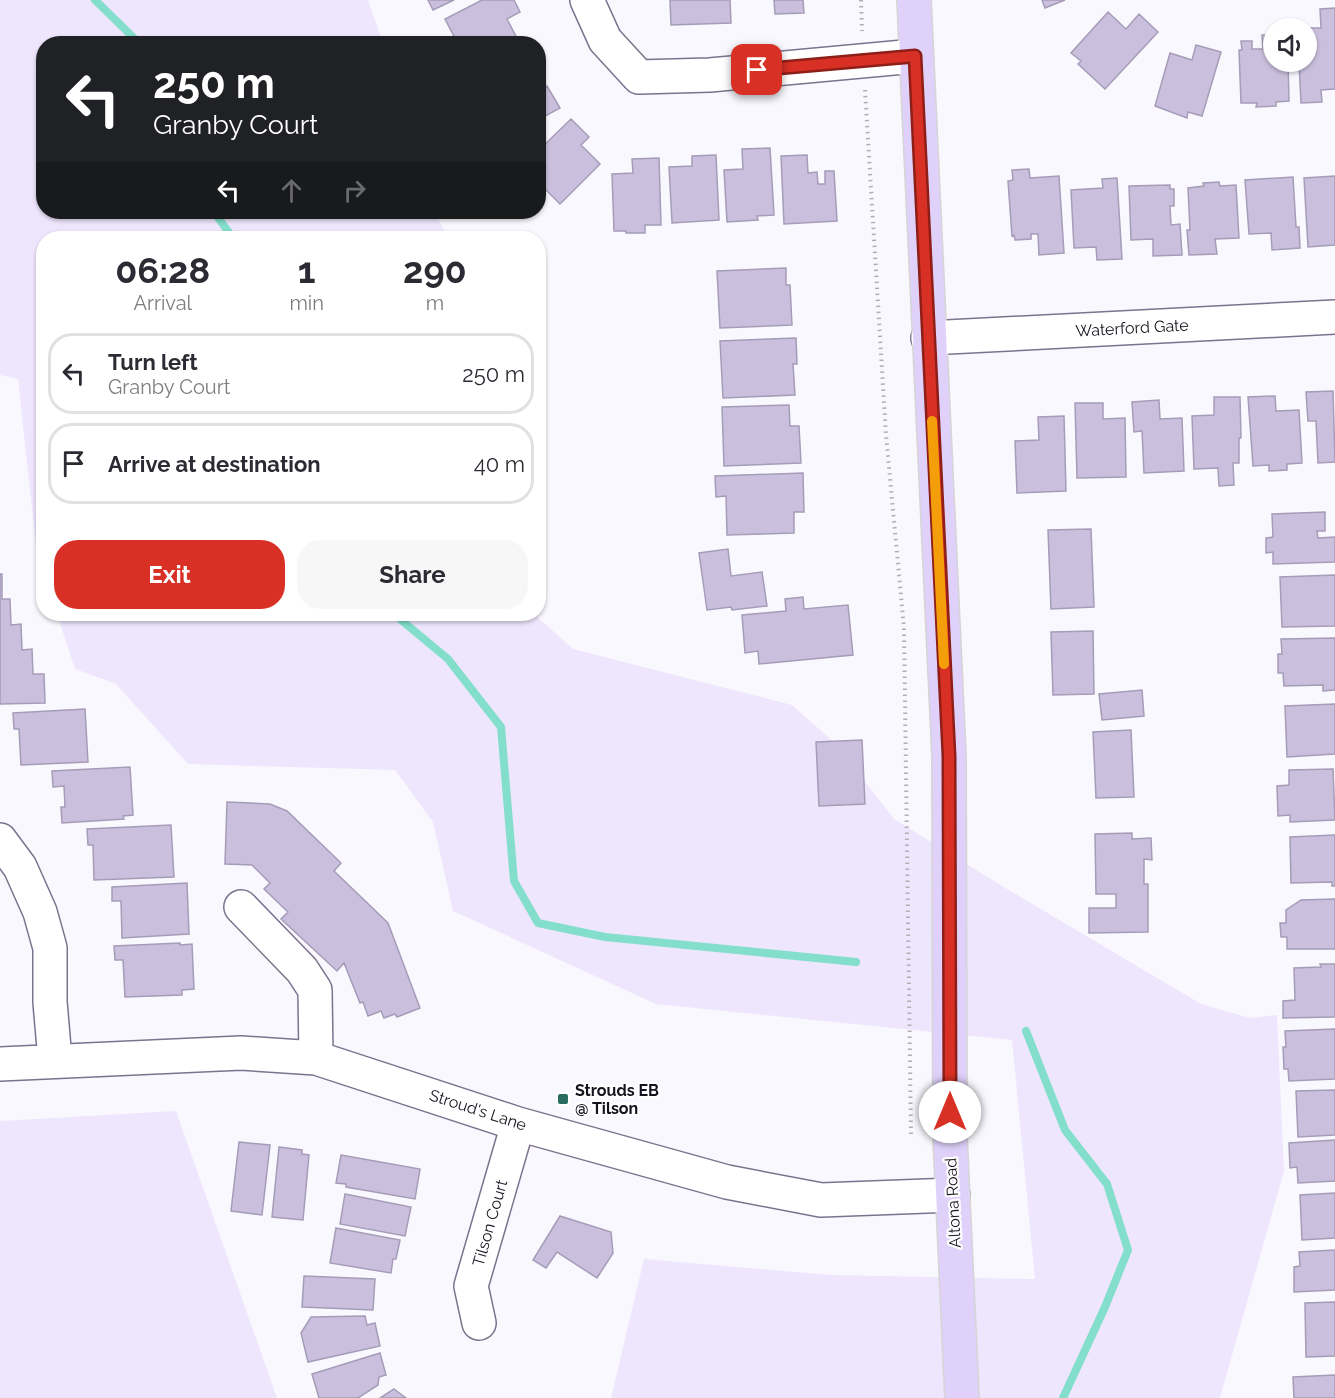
<!DOCTYPE html>
<html lang="en">
<head>
<meta charset="utf-8">
<style>
	body { margin:0; font-family:Raleway,sans-serif; background:#f7f7f7; color:#2b2b33; height:100vh; display:flex; flex-direction:column; font-size:22px; white-space:nowrap }
	* { box-sizing:border-box; margin:0 }
	p { font-size:20px; color:#7c7c81 }
	.icon { flex:none; width:33px; height:33px; fill:none; stroke:currentColor; stroke-width:2; stroke-linecap:round; stroke-linejoin:round }
	.map { position:relative; flex:1; overflow:hidden }
	.details { position:absolute; left:36px; top:231px; width:510px; height:390px; display:flex; flex-direction:column; background:#fff; border-radius:24px; box-shadow:0 2px 4px #0004 }
	.details>* { flex:none }
	.top-card { position:absolute; left:36px; top:36px; width:510px; height:183px; border-radius:24px; box-shadow:0 2px 4px #0004; background:#202124; color:#fff; overflow:hidden }
	.buttons { position:absolute; left:1263px; top:18px; display:grid; gap:12px }
	.buttons a { display:grid; place-items:center; width:54px; height:54px; border-radius:50%; background:#fff; box-shadow:0 2px 4px #0004; font-size:30px }
	.pin { position:absolute; display:grid; place-items:center; width:51px; height:51px; color:#fff; margin:-26px; border-radius:12px; box-shadow:0 3px 9px #0006 }
	.me { position:absolute; width:66px; margin:-33px; rotate:0deg; stroke-linejoin:round; filter:drop-shadow(0 0 4px #0008) }
	.turn { display:flex; align-items:center; gap:21px; height:126px; padding:0 18px; font-size:27px }
	.turn .icon { width:78px; height:78px; stroke-width:2.5 }
	.turn b { display:block; font-size:42px; line-height:51px }
	.lanes { display:flex; align-items:center; height:57px; padding:0 18px; background:#0003; justify-content:center; gap:30px; direction:ltr }
	.lanes .off { opacity:.35 }
	.eta { display:flex; justify-content:space-evenly; align-items:center; height:102px; text-align:center }
	.eta b { font-size:36px; font-weight:700; line-height:42px }
	.primary-button { display:flex; gap:12px; margin-top:auto; padding:12px 18px }
	.primary-button a { flex:1; height:69px; border-radius:24px; background:#d93025; color:#fff; font-size:24px; font-weight:700; line-height:69px; text-align:center }
	.primary-button a+a { background:#f7f7f7; color:#2b2b33 }
	ul { padding:0; list-style:none }
	li { display:flex; align-items:center; gap:18px; height:81px; margin:0 12px 9px; padding:0 6px; border:3px solid #e1e1e2; border-radius:24px }
	li div { flex:1 }
	li b { display:block; font-size:22px }
	li em { font-style:normal }
	.map>svg:first-child { display:block }
</style>
</head>
<body>
<div class="map">
<svg width="1335" height="1398" viewBox="0 0 1335 1398">
	<rect width="100%" height="100%" fill="#faf8ff"/>
	<path fill="#eee6fd" d="M0 0H368L383 43 44 44V212H435L448 238H44L43 573 37 554 18 379 0 375Z
		M57 614H534L573 649 792 705 836 744 894 819 1002 886 1201 1004 1250 1018 1277 1015 1284 1171 1220 1398H611L644 1259 831 1275 1035 1279 1012 1040 656 1004 453 911 433 822 395 770 188 764 116 684 75 669Z
		M176 1111 277 1398H0V1121Z"/>
	<g fill="none" stroke-linecap="round" stroke-linejoin="round">
		<path stroke="#83decb" stroke-width="8" d="M95 0 140 44
			M214 212 233 238
			M394 614 448 659 501 727 514 881 538 923 605 937 856 962
			M1026 1031 1065 1130 1107 1184 1128 1250 1105 1307 1063 1398"/>
	</g>
	<path fill="#cac0dd" stroke="#a59cb8" stroke-width="1.5" d="M428 0H454L433 10Z
		M482 0H514L520 12 507 19 519 42 458 44 445 19Z
		M670 0H730L731 23 671 25Z
		M774 0H803L804 13 775 14Z
		M1042 0H1065L1045 8Z
		M1335 8V89L1321 90 1322 102 1301 103 1299 62H1306V28H1305H1321L1320 9Z
		M1108 12 1126 29 1139 14 1158 32 1105 89 1078 64 1081 61 1071 53Z
		M1262 35H1274V62H1288L1289 101 1276 102V106L1256 107 1257 103H1241L1239 50H1242L1241 41H1252V49H1263Z
		M1196 45 1221 52 1202 116 1188 112 1187 118 1155 106 1170 53 1192 60Z
		M547 86 560 108 538 120V88L540 91Z
		M571 119 589 137 581 145 600 164 560 204 538 182V151Z
		M770 148 774 215 757 216 758 220 727 222 724 170 743 169 742 149Z
		M716 155 719 220 672 223 669 167 692 166V156Z
		M807 155 808 173 817 172 818 184H825V171H834L837 221 784 224 781 156Z
		M659 158 661 225H645V233H626V231H614L612 174 633 173 632 159Z
		M1029 169 1030 178 1059 176 1064 253 1039 255 1038 234H1031V239L1015 240 1014 235 1012 236 1008 181 1013 180 1012 170Z
		M1335 176V245L1308 247 1304 178Z
		M1293 177 1296 227H1299L1300 248 1272 250 1271 233 1249 234 1245 180Z
		M1117 178 1122 259 1097 260 1096 247 1074 248 1071 190 1103 188 1102 179Z
		M1219 182 1220 186 1236 185 1239 238 1215 239 1217 254 1189 255 1187 230H1190L1188 188 1204 186 1203 183Z
		M1170 185V189H1174V206H1170L1171 225 1180 224 1182 255 1153 256V239L1131 240 1129 186Z
		M786 268V285H790L792 325 720 328 717 271Z
		M796 338 797 364H793L795 395 723 398 720 341Z
		M1333 391 1335 462 1318 463 1316 421H1308L1306 392Z
		M1275 396 1276 411 1299 410 1302 463 1287 464V470L1269 471V465L1253 466 1248 397Z
		M1214 397H1240L1241 438H1239V463H1233L1234 485 1219 486 1218 468 1194 469 1192 416 1214 415Z
		M1159 400 1160 419 1182 418 1184 471 1144 473 1142 431 1134 432 1132 402Z
		M1075 403H1103V419L1125 418 1126 477 1077 478Z
		M789 405 790 426H799L801 463 724 466 722 407Z
		M1064 416 1066 491 1017 493 1015 441 1039 440 1038 417Z
		M803 473 804 512H794V533L727 535 726 496 716 497 715 476Z
		M1325 512V531H1317L1318 538 1335 537V562L1273 564V552L1266 553V538L1273 537 1272 514Z
		M1091 529 1094 607 1051 609 1048 530Z
		M728 549 731 576 762 572 767 606 732 610 731 607 707 610 699 553Z
		M0 574H2V599H10L11 625 21 624 22 650 32 649 33 674H44L45 703 0 704Z
		M1335 575V626L1282 627 1280 577Z
		M803 597 804 609 848 605 853 655 759 664 758 651 745 653 742 615 786 611 785 599Z
		M1093 631 1094 694 1053 695 1051 632Z
		M1335 638V690L1323 691V685L1284 686 1283 673H1278V654H1282L1281 639Z
		M1142 690 1144 716 1102 720 1099 694Z
		M1335 704V754L1287 757 1285 706Z
		M85 709 88 762 21 765 19 729H14L13 713Z
		M1131 730 1134 797 1096 798 1093 732Z
		M862 740 865 804 819 806 816 742Z
		M130 767 133 815 123 816 124 819 62 823 61 807H65L64 786 53 787 52 771Z
		M1333 769 1335 820 1290 822V815L1278 816 1277 786 1289 785V770Z
		M227 802 270 804 287 811 341 863 334 871 388 923 420 1008 397 1017 395 1014 384 1018 381 1011 368 1016 363 1002 360 1003 344 963 337 971 281 919 288 912 264 889 270 883 252 865 225 864Z
		M171 825 174 877 94 880 93 845H88L87 829Z
		M1132 833V839L1151 838 1152 860 1144 859V884H1148V932L1089 933V908H1116V894H1096L1095 834Z
		M1335 835V886H1332V882L1291 883 1290 837Z
		M187 883 189 934 122 938 121 901H112V887Z
		M1335 899V949H1287V937H1281L1280 923H1286V910L1301 900Z
		M180 943V945L192 944 194 989 182 990V995L125 997 123 960H115L114 946Z
		M1320 964H1335V1017L1283 1018V1001L1295 1000 1294 968 1321 967Z
		M1335 1029V1079L1289 1081 1288 1069H1284L1283 1047H1286L1285 1031Z
		M1335 1090V1135L1298 1137 1296 1091Z
		M1335 1140V1181L1298 1183 1297 1167 1290 1168 1289 1143Z
		M239 1142 270 1145 262 1215 231 1211Z
		M279 1147 302 1150V1154L309 1155 303 1220 272 1217Z
		M341 1155 420 1169 415 1199 346 1187V1184L336 1183Z
		M1335 1193V1238L1302 1240 1300 1195Z
		M345 1194 411 1207 405 1236 340 1224Z
		M560 1216 611 1232 613 1253 597 1278 557 1252 546 1268 533 1260Z
		M336 1228 400 1240 396 1259H393L391 1273 330 1263Z
		M1335 1250V1290L1294 1292V1267L1300 1266 1299 1252Z
		M304 1276 375 1279 373 1310 302 1307Z
		M1335 1302V1356L1306 1357 1305 1303Z
		M365 1316 367 1325 375 1323 380 1346 308 1362 301 1333 311 1317Z
		M380 1353 386 1375 379 1377 378 1385 358 1398H319L312 1374Z
		M1335 1375V1398H1294L1293 1377Z
		M394 1389 406 1398H380Z"/>
	<g fill="none" stroke-linecap="round" stroke-linejoin="round">
		<g stroke="#7c728d" stroke-width="36">
			<path id="minor" d="M587 0 605 40 639 77 710 75 915 56
				M928 338 1335 317
				M0 840 20 867 40 912 50 948V1002L55 1060
				M241 907 302 970 315 990 316 1058
				M0 1064 241 1053 316 1058 518 1124 727 1182 821 1200 953 1195
				M479 1323 471 1286 518 1124"/>
		</g>
		<g stroke="#d5d5d6" stroke-width="36">
			<path id="major" d="M914 0 949 756 950 1136 962 1398"/>
		</g>
		<path stroke="#b0adb5" stroke-width="4" stroke-dasharray="1.5 4.5" stroke-linecap="butt" d="M861 0 862 31
			M865 90 886 435 904 628 911 1135"/>
		<use href="#minor" stroke="#fff" stroke-width="33"/>
		<use href="#major" stroke="#e0d1fa" stroke-width="33"/>
	</g>
	<g fill="none" stroke-linecap="round" stroke-linejoin="round">
		<g stroke="#8d1f18" stroke-width="15">
			<path id="route" d="M757 70 915 56 949 756 950 1112"/>
		</g>
		<use href="#route" stroke="#d93025" stroke-width="10"/>
		<path stroke="#f59e0b" stroke-width="10" d="M932 421 944 664"/>
	</g>
	<rect fill="#286d60" stroke="#fff" stroke-width="2" x="557" y="1093" width="12" height="12" rx="3"/>
	<g text-anchor="middle" dominant-baseline="central" stroke-width="4.5" stroke-linejoin="round" paint-order="stroke">
		<g font-size="16" fill="#17131e" stroke="#fff">
			<text transform="translate(1132 328) rotate(-3)">Waterford Gate</text>
			<text transform="translate(478 1110) rotate(18)">Stroud's Lane</text>
			<text transform="translate(953 1203) rotate(-93)">Altona Road</text>
			<text transform="translate(490 1223) rotate(-74)">Tilson Court</text>
		</g>
		<g font-size="16" font-weight="bold" fill="#17131e" stroke="#fff" text-anchor="start">
			<text x="575" y="1090">Strouds EB<tspan x="575" dy="18">@ Tilson</tspan></text>
		</g>
	</g>
</svg>
<div class="buttons">
<a><svg class="icon" aria-label="sound" viewBox="0 0 24 24"><path d="M4 9h4l5-4v14l-5-4H4zM17 9q2 3 0 6"/></svg></a>
</div>
<div class="pin" style="left:757px;top:70px;background:#d93025"><svg class="icon" aria-label="arrive" viewBox="0 0 24 24"><path d="M6 21V4h12l-3 4 3 4H6"/></svg></div>
<svg class="me" style="left:950px;top:1112px" viewBox="-20 -20 40 40"><circle r="19" fill="#fff"/><path d="M0-13L10 11 0 6-10 11z" fill="#d93025"/></svg>
<div class="top-card">
<div class="turn"><svg class="icon" aria-label="left" viewBox="0 0 24 24"><path d="M17 20v-9H6M10 6l-5 5 5 5"/></svg><div><b>250 m</b>Granby Court</div></div>
<div class="lanes"><svg class="icon" aria-label="left" viewBox="0 0 24 24"><path d="M17 20v-9H6M10 6l-5 5 5 5"/></svg><svg class="icon off" aria-label="ahead" viewBox="0 0 24 24"><path d="M12 20V5M6 11l6-6 6 6"/></svg><svg class="icon off" aria-label="right" viewBox="0 0 24 24"><path d="M7 20v-9h11M14 6l5 5-5 5"/></svg></div>
</div>
<section class="details">
<div class="eta">
<div><b>06:28</b><p>Arrival</p></div>
<div><b>1</b><p>min</p></div>
<div><b>290</b><p>m</p></div>
</div>
<ul>
<li><svg class="icon" aria-label="left" viewBox="0 0 24 24"><path d="M17 20v-9H6M10 6l-5 5 5 5"/></svg><div><b>Turn left</b><p>Granby Court</p></div><em>250 m</em></li>
<li><svg class="icon" aria-label="arrive" viewBox="0 0 24 24"><path d="M6 21V4h12l-3 4 3 4H6"/></svg><div><b>Arrive at destination</b></div><em>40 m</em></li>
</ul>
<div class="primary-button"><a>Exit</a><a>Share</a></div>
</section>
</div>
</body>
</html>
